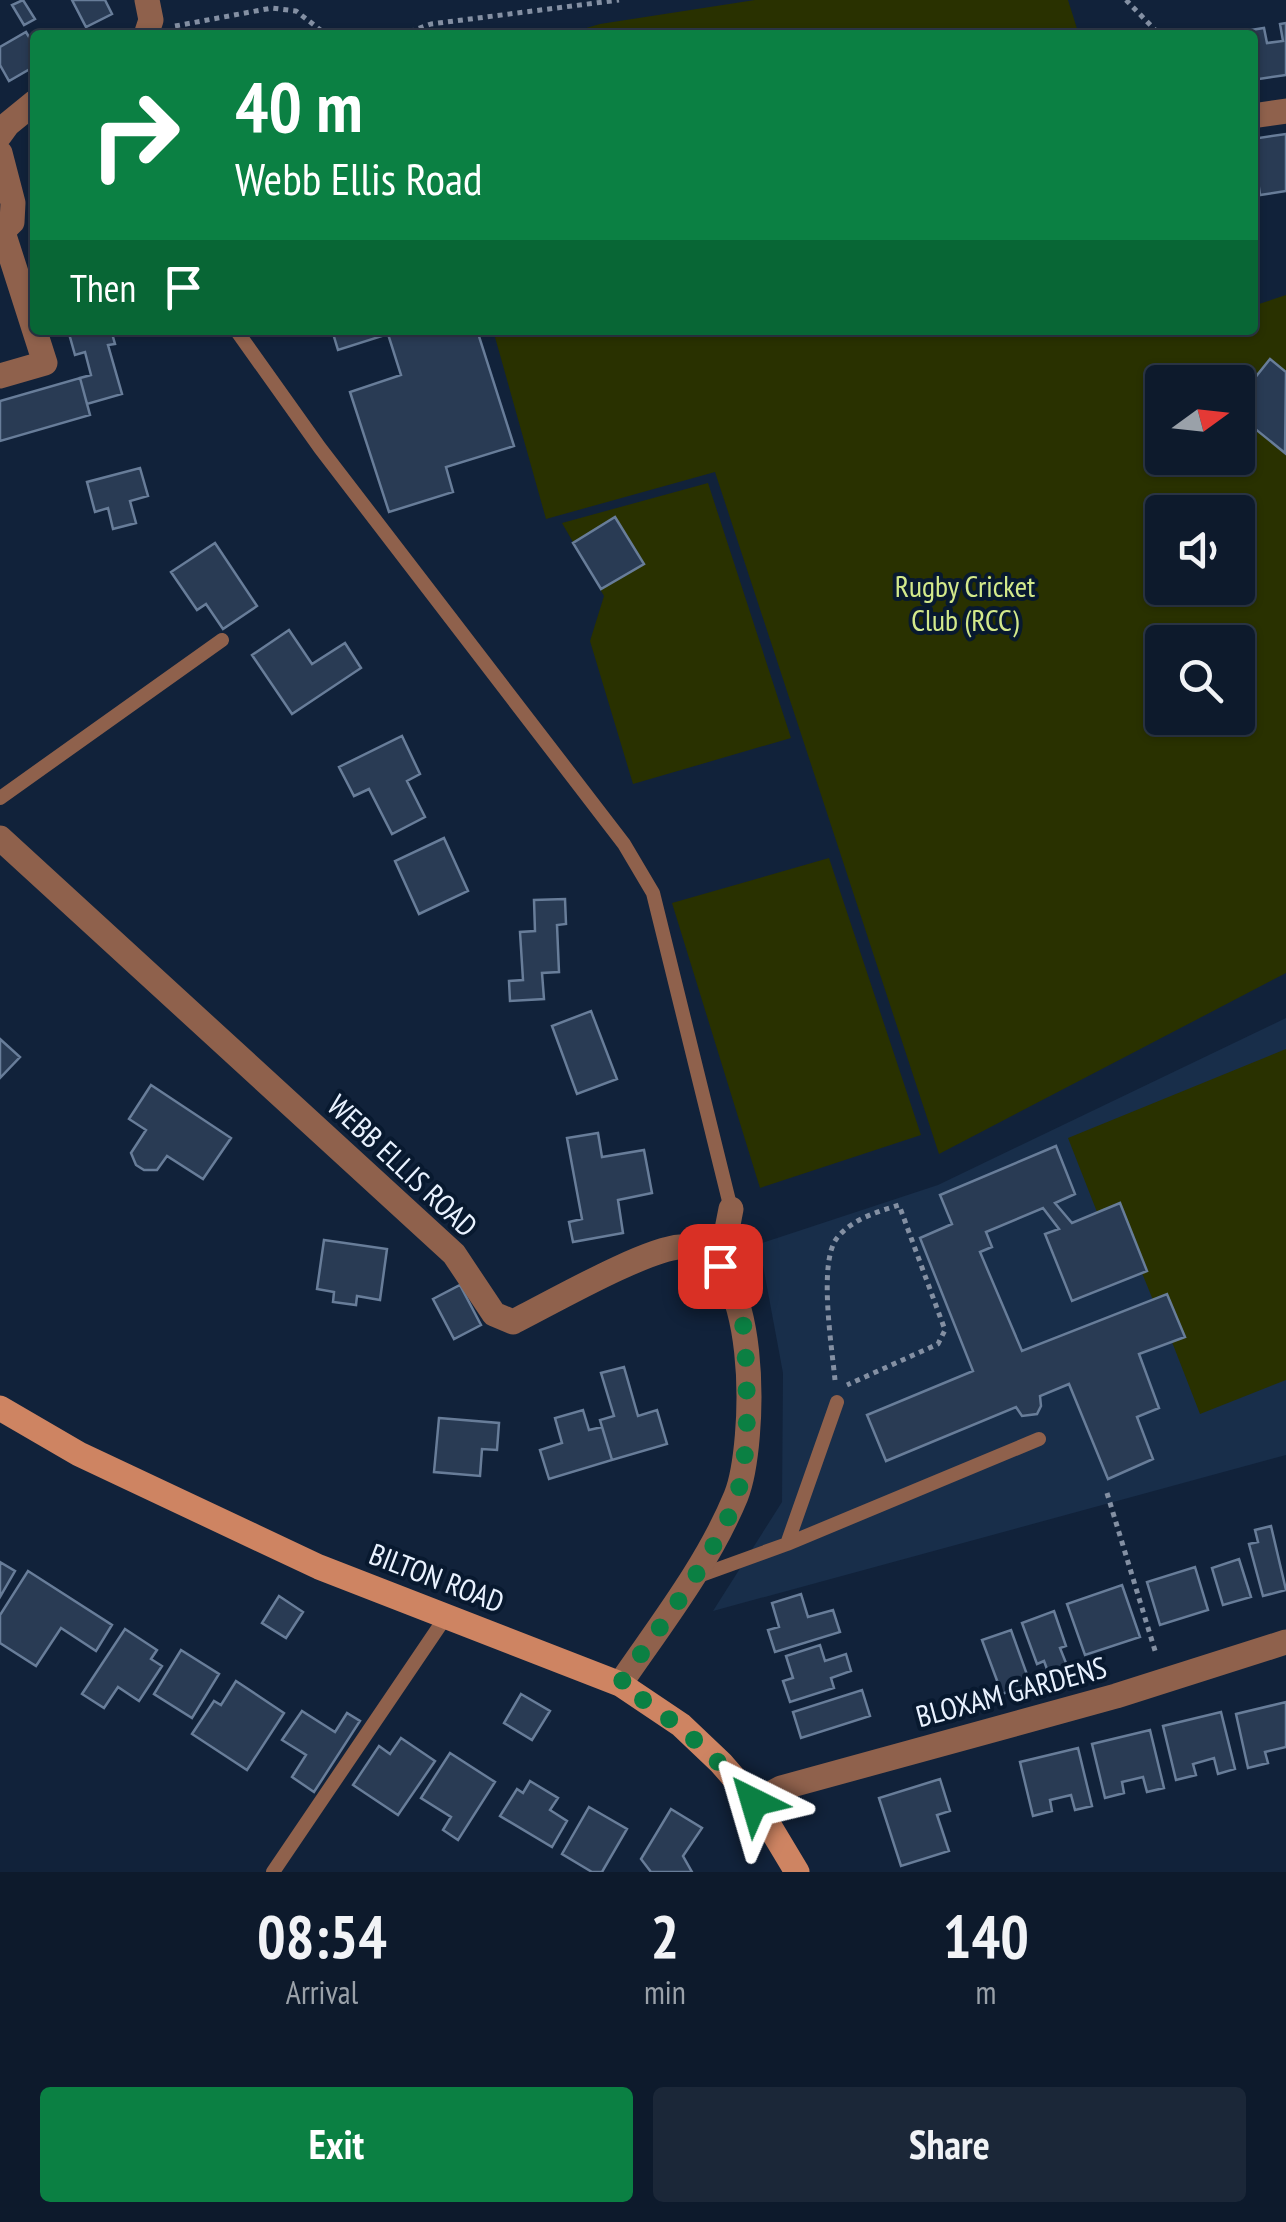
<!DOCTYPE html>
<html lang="en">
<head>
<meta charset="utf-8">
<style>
	body { margin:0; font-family:"PT Sans Narrow",sans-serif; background:#1b2738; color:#f1f3f6; height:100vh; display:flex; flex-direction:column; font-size:38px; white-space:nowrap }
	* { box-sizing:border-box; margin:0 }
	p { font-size:32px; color:#9aa1a9 }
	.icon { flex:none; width:55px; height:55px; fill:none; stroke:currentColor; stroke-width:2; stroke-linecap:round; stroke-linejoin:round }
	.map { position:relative; height:1872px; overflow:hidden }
	.sheet { display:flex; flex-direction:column; background:#0d1a2c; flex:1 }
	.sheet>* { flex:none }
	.banner { position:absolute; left:30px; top:30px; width:1228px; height:305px; border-radius:10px; box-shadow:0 2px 8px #0004,0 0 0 2px #2d3848; background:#0b8043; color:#fff; overflow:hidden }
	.needle { width:65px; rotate:75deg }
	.fabs { position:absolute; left:1145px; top:365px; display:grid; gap:20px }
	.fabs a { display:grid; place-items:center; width:110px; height:110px; border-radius:10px; background:#0d1a2c; box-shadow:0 2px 8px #0004,0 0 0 2px #2d3848; font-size:50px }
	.pin { position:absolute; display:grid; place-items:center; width:85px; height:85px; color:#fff; margin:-42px; border-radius:20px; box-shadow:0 5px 15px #0006 }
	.me { position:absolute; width:110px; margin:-55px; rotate:320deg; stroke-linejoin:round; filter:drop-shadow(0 0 8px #0008) }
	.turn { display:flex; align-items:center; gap:35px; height:210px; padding:0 40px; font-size:45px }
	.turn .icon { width:130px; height:130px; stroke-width:2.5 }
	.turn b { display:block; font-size:70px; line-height:85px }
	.then { display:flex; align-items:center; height:95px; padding:0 40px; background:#0003; gap:20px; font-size:38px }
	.eta { display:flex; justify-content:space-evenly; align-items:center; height:170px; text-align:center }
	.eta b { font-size:60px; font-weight:600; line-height:70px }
	.button { display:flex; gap:20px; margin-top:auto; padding:20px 40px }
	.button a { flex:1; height:115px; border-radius:10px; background:#0b8043; color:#fff; font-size:40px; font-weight:600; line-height:115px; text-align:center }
	.button a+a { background:#1b2738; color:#f1f3f6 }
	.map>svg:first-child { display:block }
</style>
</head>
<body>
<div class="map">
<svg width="1286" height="1872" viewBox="0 0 1286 1872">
	<rect width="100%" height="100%" fill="#11223a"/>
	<path fill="#182e4a" d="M1286 1018V1455L713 1611 782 1502 783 1373 759 1244 938 1185Z"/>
	<path fill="#293100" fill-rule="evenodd" d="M755 0H1068L1079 35H562L600 24Z
		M1286 295V973L939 1154 715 472 546 519 493 330H1169L1171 334 1182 330H1252L1253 306ZM1162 382H1238V458H1162ZM1162 512H1238V588H1162ZM1162 642H1238V718H1162Z
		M708 483 791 738 633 784 590 641 604 596 562 523Z
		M829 858 921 1135 760 1188 672 903Z
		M1286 1049V1380L1200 1414 1172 1342 1184 1337 1167 1294 1153 1300 1142 1273 1147 1271 1097 1212 1068 1138Z"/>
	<path fill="#293b54" stroke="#687d99" stroke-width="2.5" d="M23 0 35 19 24 25 12 5Z
		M72 0H105L112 14 86 27Z
		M1286 23V75L1252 80V35L1238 32 1264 28 1267 43 1283 41 1280 24Z
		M26 32 35 47V66L9 81 0 65V47Z
		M1286 134V191L1260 195 1252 139Z
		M68 330H111L115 344 108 345 122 394 87 404 80 378 91 375 85 352 75 355Z
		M332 330H477L514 446 446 467 453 492 389 512 350 392 401 375 388 334 338 350Z
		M1270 359 1286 372 1285 453 1238 415V399Z
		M80 378 90 415 0 441V401Z
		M140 468 148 496 130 501 136 523 113 529 108 508 95 512 87 482Z
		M615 517 644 564 601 589 573 543Z
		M215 543 257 606 223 629 206 604 197 610 171 572Z
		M289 630 312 664 345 643 361 668 292 714 252 655Z
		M402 736 420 774 407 781 425 817 392 834 369 789 354 796 339 767Z
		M444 838 468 891 419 914 395 861Z
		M565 899 566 924 557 925 559 972 542 973 544 999 510 1001 509 981 523 980 520 932 535 931 534 900Z
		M591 1011 617 1079 577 1094 552 1026Z
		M0 1039 20 1057 0 1078Z
		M151 1085 231 1138 203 1179 167 1156 157 1170H144L136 1165 131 1153 146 1130 129 1119Z
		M598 1133 602 1157 644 1150 652 1193 618 1200 623 1233 573 1242 569 1222 582 1219 567 1138Z
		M1056 1146 1075 1194 1055 1203 1072 1223 1120 1203 1147 1271 1072 1301 1045 1234 1059 1229 1043 1208 986 1232 992 1247 980 1252 1022 1351 1167 1294 1185 1337 1139 1354 1159 1408 1137 1417 1153 1459 1108 1479 1069 1384 1040 1396 1041 1406 1037 1414 1022 1416 1016 1407 886 1461 867 1415 973 1371 920 1238 952 1224 940 1195Z
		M324 1240 387 1249 380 1300 357 1296 356 1305 333 1302 334 1292 317 1289Z
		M460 1285 481 1325 454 1339 433 1299Z
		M624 1367 638 1416 657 1410 667 1444 612 1460 600 1420 614 1416 601 1373Z
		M583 1410 589 1430 602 1427 612 1460 549 1479 540 1450 562 1443 555 1418Z
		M439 1418 499 1423 497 1450 482 1449 480 1476 434 1472Z
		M1271 1526 1286 1590 1263 1596 1249 1544 1258 1542 1255 1530Z
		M1239 1559 1251 1597 1223 1605 1212 1568Z
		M0 1562 15 1571 0 1597Z
		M1195 1567 1208 1610 1160 1625 1147 1582Z
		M28 1571 112 1625 96 1651 61 1628 36 1666 0 1643V1615Z
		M1122 1585 1140 1637 1085 1655 1067 1604Z
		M801 1594 808 1617 833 1610 840 1632 775 1652 768 1630 779 1627 772 1603Z
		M279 1596 303 1612 286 1638 262 1623Z
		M1054 1611 1066 1646 1060 1648 1070 1673 1051 1680 1044 1661 1037 1664 1022 1623Z
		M125 1629 157 1650 151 1659 162 1666 139 1701 118 1687 104 1708 82 1694Z
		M1011 1630 1030 1683 1002 1694 982 1640Z
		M820 1645 825 1661 846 1654 851 1671 831 1678 834 1688 790 1702 783 1681 793 1678 786 1656Z
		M181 1650 219 1674 192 1718 154 1694Z
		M236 1681 284 1713 247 1770 192 1734 214 1701 221 1705Z
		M862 1690 870 1716 801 1738 793 1712Z
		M521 1694 550 1711 532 1740 504 1723Z
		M1286 1702V1747L1265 1752 1268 1763 1248 1768 1236 1714Z
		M302 1711 335 1732 347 1713 360 1721 314 1792 292 1777 306 1755 282 1740Z
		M1221 1712 1235 1769 1218 1774 1214 1758 1193 1764 1196 1775 1176 1780 1163 1726Z
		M1150 1730 1164 1788 1147 1792 1143 1777 1122 1782 1124 1793 1105 1798 1092 1744Z
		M401 1738 435 1761 398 1815 353 1785 379 1746 390 1754Z
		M1078 1748 1092 1806 1075 1810 1071 1795 1050 1800 1052 1811 1033 1816 1020 1762Z
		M450 1753 495 1782 458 1840 443 1830 451 1817 421 1798Z
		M940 1779 950 1811 937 1815 949 1851 901 1866 879 1798Z
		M530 1781 558 1798 550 1810 567 1821 552 1847 500 1816 517 1789 523 1793Z
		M589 1807 627 1829 602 1872H592L562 1854Z
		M671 1809 702 1828 683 1856 692 1872H651L641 1859Z"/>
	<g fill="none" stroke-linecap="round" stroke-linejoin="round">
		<path stroke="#8490a3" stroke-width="5" stroke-dasharray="5 5" stroke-linecap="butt" d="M1126 0 1160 35
			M175 26 272 8 296 11 327 35
			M400 35 431 24 619 0
			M835 1380C832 1348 818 1262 837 1238 852 1219 877 1212 899 1205L945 1330 938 1344 847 1385
			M1107 1493 1156 1654"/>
		<path stroke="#8f614c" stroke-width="14" d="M236 330 320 448 624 844 653 893 731 1209
			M0 798 222 640
			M787 1544 837 1402
			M696 1577 787 1544 1039 1439
			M273 1872 447 1615"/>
		<path stroke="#8f614c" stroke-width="25" d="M146 35 151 20 147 0
			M1252 116 1286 111
			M0 135 8 124 35 102
			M0 153 13 203 12 222 0 234
			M0 376 45 363 3 232
			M0 838 454 1254 494 1314 513 1322C549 1304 645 1249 680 1247 763 1244 756 1446 736 1496 708 1564 661 1624 620 1684
			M720 1265 731 1209
			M755 1802 781 1788 1116 1696 1286 1642"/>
		<path stroke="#ce8462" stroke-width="25" d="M0 1408 79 1454 319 1567 620 1684 681 1725 721 1763 755 1802 797 1872"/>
	</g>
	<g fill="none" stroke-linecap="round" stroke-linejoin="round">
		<path stroke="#0b8043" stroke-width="18" stroke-dasharray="0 32.4" d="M720 1266C743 1296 745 1330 746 1367 747 1408 749 1448 739 1488 724 1546 655 1632 620 1684 676 1722 711 1750 754 1802"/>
	</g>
	<g text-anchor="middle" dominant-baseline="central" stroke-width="8" stroke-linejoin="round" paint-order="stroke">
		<g font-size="30" fill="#d3e98b" stroke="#08192f">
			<text x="965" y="585">Rugby Cricket<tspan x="965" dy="34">Club (RCC)</tspan></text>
		</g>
		<g font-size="30" fill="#e9f2ff" stroke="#08192f">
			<text transform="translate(403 1165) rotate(43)">WEBB ELLIS ROAD</text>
			<text transform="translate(437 1577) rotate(21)">BILTON ROAD</text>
			<text transform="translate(1011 1691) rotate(-15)">BLOXAM GARDENS</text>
		</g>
	</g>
</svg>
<div class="fabs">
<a><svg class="needle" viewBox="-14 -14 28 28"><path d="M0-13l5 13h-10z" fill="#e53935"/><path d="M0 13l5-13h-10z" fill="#9aa1a9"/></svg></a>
<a><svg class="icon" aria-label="sound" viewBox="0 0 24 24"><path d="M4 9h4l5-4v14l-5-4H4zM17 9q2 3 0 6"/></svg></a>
<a><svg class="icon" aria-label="search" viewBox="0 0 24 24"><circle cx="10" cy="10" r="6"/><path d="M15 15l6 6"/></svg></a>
</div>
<div class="pin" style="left:720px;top:1266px;background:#d93025"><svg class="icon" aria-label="arrive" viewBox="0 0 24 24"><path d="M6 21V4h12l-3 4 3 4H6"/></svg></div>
<svg class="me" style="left:754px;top:1802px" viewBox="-20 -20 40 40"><path d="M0-17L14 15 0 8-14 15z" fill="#0b8043" stroke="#fff" stroke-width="4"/></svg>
<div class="banner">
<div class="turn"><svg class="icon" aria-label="right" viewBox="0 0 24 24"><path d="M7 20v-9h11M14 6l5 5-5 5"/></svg><div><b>40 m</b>Webb Ellis Road</div></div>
<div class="then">Then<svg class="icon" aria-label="arrive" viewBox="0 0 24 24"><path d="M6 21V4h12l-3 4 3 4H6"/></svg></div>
</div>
</div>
<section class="sheet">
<div class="eta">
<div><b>08:54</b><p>Arrival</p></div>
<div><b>2</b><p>min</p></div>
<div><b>140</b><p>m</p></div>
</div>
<div class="button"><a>Exit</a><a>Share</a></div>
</section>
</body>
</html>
